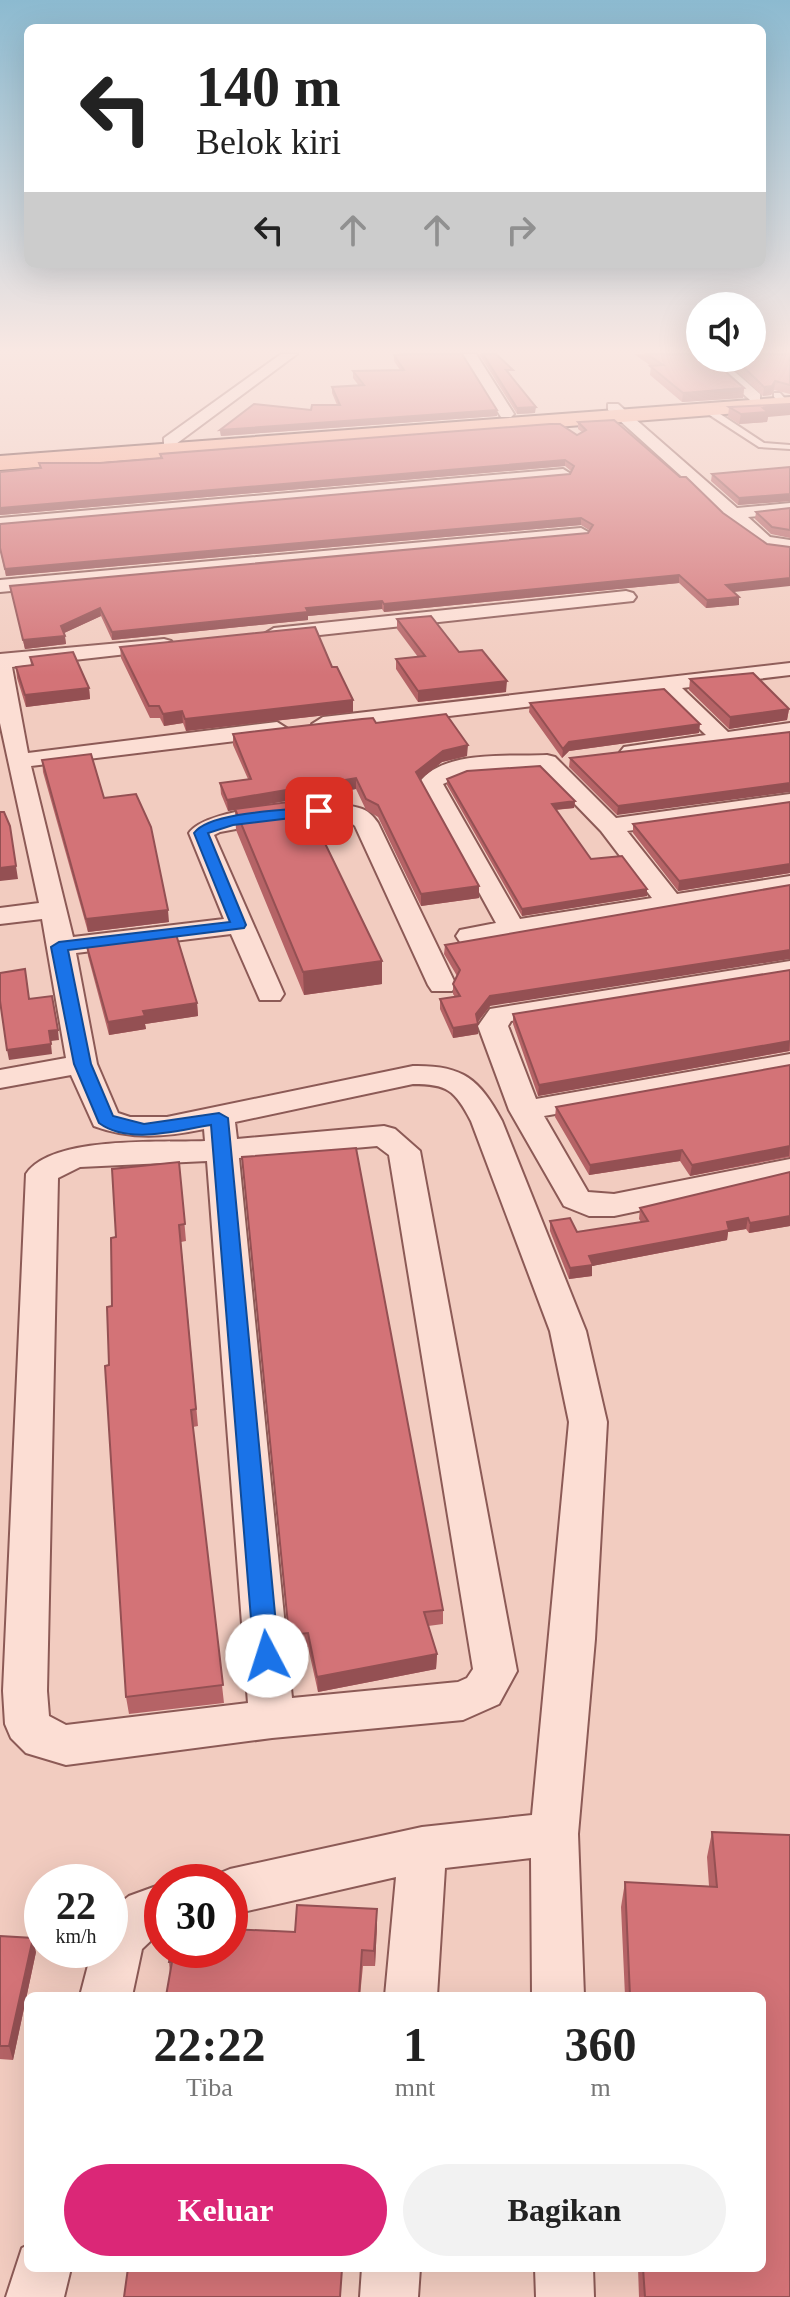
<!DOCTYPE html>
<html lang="id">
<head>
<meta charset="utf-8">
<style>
	body { margin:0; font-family:Georgia,serif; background:#f2f2f2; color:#222; height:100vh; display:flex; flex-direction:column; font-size:30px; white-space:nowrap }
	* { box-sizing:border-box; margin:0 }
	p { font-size:26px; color:#767676 }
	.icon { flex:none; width:44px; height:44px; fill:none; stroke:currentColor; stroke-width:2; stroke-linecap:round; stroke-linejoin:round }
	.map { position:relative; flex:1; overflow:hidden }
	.details { position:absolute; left:24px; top:1992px; width:742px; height:280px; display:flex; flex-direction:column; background:#fff; border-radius:12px; box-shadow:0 8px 32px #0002 }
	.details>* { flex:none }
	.hud { position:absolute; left:24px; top:24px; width:742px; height:244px; border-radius:12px; box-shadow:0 8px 32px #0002; background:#fff; color:#222; overflow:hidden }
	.buttons { position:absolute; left:686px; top:292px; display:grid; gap:16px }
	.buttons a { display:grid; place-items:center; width:80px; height:80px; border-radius:50%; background:#fff; box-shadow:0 8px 32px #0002; font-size:40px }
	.speed { position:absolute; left:24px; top:1864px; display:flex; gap:16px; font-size:40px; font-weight:700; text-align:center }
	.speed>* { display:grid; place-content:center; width:104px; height:104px; border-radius:50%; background:#fff; box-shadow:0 8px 32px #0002; line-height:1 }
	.speed small { font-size:20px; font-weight:400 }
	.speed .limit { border:12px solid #d22; background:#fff; color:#111 }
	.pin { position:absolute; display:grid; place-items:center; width:68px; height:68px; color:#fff; margin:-34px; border-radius:16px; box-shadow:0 4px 12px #0006 }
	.me { position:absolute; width:88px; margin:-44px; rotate:355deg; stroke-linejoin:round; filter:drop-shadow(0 0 6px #0008) }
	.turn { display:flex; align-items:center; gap:28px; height:168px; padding:0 40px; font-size:36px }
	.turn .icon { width:104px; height:104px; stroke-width:2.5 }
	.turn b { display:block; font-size:56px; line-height:68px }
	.lanes { display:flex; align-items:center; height:76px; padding:0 40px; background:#0003; justify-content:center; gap:40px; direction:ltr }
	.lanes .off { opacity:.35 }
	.eta { display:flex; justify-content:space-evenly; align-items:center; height:136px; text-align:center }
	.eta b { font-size:48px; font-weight:700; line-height:56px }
	.action { display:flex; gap:16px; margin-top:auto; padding:16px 40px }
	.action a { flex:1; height:92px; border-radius:48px; background:#db2777; color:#fff; font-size:32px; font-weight:700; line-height:92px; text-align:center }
	.action a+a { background:#f2f2f2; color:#222 }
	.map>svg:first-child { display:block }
</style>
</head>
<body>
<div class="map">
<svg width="790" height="2297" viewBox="0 0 790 2297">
	<rect width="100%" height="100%" fill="#f2ccc0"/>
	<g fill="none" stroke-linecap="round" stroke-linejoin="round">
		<g stroke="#8c5a56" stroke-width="4">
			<path id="lane" d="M774 393H780L790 404V410L774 397Z
				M705 408H711L764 443 790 445V449L759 447 705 412Z"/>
		</g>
		<g stroke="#8c5a56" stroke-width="4">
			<path id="street" d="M281 354H297L176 444H164V438Z
				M462 354H476L514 414 511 417H501Z
				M703 358H719L760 394V400H750Z
				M608 404H618L737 508 790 503V513L748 517 770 537 790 540V552C753 555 750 525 723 518L721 512 608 410Z
				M563 469 571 474 569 478 0 528V518Z
				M581 528 590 533 587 537 0 592V580Z
				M626 591 633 593 636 597 633 601 274 640 264 634 274 628Z
				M164 639 171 641 174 645 171 649 12 667 28 753 277 722 288 729 277 736 31 766 73 937 224 919 189 833C207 806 328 798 359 808 368 810 373 816 378 823L456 985 452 991H432L428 985 355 826 349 821 273 822 220 832 214 835 284 994 280 1000H260L231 934 76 953 97 1064 118 1113 130 1117H167L413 1066C462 1065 479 1078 502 1121L586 1331 607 1422 595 1639 578 1834 584 1996H532L531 1858 445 1868 437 1996H385L396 1877 230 1915V1882H210L213 1876 230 1869 422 1827 532 1815 569 1422 550 1331 471 1121C455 1090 447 1084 413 1084L235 1122 237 1139 384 1126 395 1129 420 1151 517 1671 499 1704 463 1720 272 1738 66 1765 26 1753 11 1738 5 1724 3 1691 26 1174C52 1135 161 1143 205 1141L204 1129C165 1137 132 1140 94 1126L71 1075 0 1088V1070L66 1058 42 919 0 924V908L39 903 0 723V654ZM377 1146 389 1155 473 1669 467 1678 458 1682 292 1698 239 1158ZM207 1161 248 1703 66 1725 49 1716 47 1691 58 1178 80 1167Z
				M790 663V675L682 688 728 732 790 723V737L632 759 624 757 620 752 624 747 706 735 660 691 323 731 312 724 323 717Z
				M547 755 555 757 616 818 790 794V808L627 831 677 894 790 876V892L470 944 460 942 456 936 460 930 496 923 419 783C443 749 510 757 547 755ZM541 769 601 831 652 898 520 919 443 784 466 774Z
				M790 961V977L511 1021 508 1026 536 1099 790 1054V1072L544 1116 588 1192 614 1194 790 1159V1179L614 1216H589L564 1206 509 1110 478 1026 490 1009Z
				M162 1884V1930L142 1949 132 1996H80L92 1950H110V1911L129 1896Z
				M28 2245V2268H71L64 2297H6L22 2248Z
				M362 2268H420L418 2297H360Z
				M535 2268H593L594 2297H536Z"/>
		</g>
		<g stroke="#5a2b2b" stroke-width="4">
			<path id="primary" d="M790 397V409L0 470V456Z"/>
		</g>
		<use href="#lane" fill="#fcded4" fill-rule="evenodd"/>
		<use href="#street" fill="#fcded4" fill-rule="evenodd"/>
		<use href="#primary" fill="#f8ab94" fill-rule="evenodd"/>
	</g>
	<path fill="#b56366" d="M479 354H496L512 376H510L535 413 517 414Z
		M634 354H700L744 388 743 398 682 402 650 375 651 366Z
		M790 354V394L774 390 771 395 763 396 723 358H752Z
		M394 355 497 410V416L221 436 220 430 337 405 332 393V387L359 386 353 378V371L400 370 394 361Z
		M729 407 768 417 767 422 739 424 728 417Z
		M614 420 734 592 739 605 706 608 679 583 384 612 382 609 308 616V620L112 640 101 616 64 633 66 644 25 649 10 586 588 533 589 530 581 525 6 576 0 550 570 474 571 471 565 466 0 515V472L40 468 39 463H100L160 458V454L577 435 582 432 578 429V422Z
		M790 467V501L738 505 711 481 712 474Z
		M790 508V538L771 534 755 519 756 512Z
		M397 619 459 652 506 692 418 702 396 669V659L418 657 397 629Z
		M120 647 332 667 353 712 186 731 183 723 164 726 160 718H150L121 658Z
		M30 657 89 688 90 699 26 707 17 678 16 667 31 665Z
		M690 679 789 709 787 720 729 729 689 690Z
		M530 703 699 733 569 751 562 758 529 712Z
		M376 723 467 756 442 762 420 779 479 898 421 906 378 817 366 810 356 789 256 806 382 961V984L304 995 236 830 235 810 228 811 221 794 220 783 248 779 233 745V734Z
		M790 732 617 815 569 767 570 758Z
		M42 760 104 798 169 922 88 932 43 772Z
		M447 779 575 801 574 808 556 810 591 859 647 896 522 916 447 785Z
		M790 802V873L678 891 633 833V824Z
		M86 943 197 1003 198 1016 145 1024 146 1029 109 1035 88 956Z
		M445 945 490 1006 478 1022V1034L453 1038 440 1009V999L455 997 453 994V984L457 976 444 954Z
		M790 970V1051L538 1096 513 1024V1014Z
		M790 1065V1157L690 1176 680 1161 589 1175 555 1117 556 1107Z
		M179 1162 186 1241 181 1242 198 1426 193 1427 224 1703 129 1714 126 1697 109 1365 116 1237Z
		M243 1170 443 1610V1624L428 1626 437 1654 436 1669 318 1692 308 1647 290 1650Z
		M790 1172V1226L749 1233 746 1229 728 1232 727 1240 592 1266V1276L569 1279 550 1231V1221L577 1232 641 1222 639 1219 640 1208Z
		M712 1832 790 1835V2297H639L638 2268H762V1996H625L621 1907 625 1882 709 1886 707 1857Z
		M377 1925 375 1966H363L360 1996H166L170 1973 169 1962 295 1932Z
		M0 1936 36 1952 13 2060 0 2059Z"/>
	<path fill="#945053" d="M775 381 774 390 771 395 763 396 764 387Z
		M744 388 743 398 682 402 683 393Z
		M790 405V415L768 417 767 422 739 424 741 414 763 408Z
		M536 407 535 413 517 414V408Z
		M497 410V416L221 436 220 430Z
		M565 460V466L0 515V508Z
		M790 494V501L738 505 739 498Z
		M581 518V525L6 576 5 569Z
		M679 575V583L384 612V604Z
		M790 578V586L725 593 726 585Z
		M739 597V605L706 608 707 600Z
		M382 601V609L308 616V620L112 640V632L306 608Z
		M100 608 101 616 62 634 61 626Z
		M65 636 66 644 25 649 23 640Z
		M507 681 506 692 418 702V691Z
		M89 688 90 699 26 707 25 695Z
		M353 700V712L186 731 185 719Z
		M789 709 787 720 729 729 730 717Z
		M182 711 183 723 164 726 163 714Z
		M700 724 699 733 569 751 562 758 563 749 569 742Z
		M468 745 467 756 442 762 416 783V772L443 751Z
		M356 778V789L228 811 227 800Z
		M790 783V792L617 815 618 806Z
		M575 801 574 808 551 810 552 804Z
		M790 864V873L678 891 679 881Z
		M16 866 18 879 0 881V868Z
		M479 886V898L421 906V894Z
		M647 889V896L522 916V909Z
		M168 910 169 922 88 932 86 919Z
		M790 950V959L490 1006 476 1024V1014L490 996Z
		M382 961V984L304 995 303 972Z
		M197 1003 198 1016 145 1024 146 1029 109 1035 108 1022 143 1011Z
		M478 1024V1034L453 1038V1028Z
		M58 1030 59 1040 51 1041 49 1031Z
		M790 1041 789 1051 538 1096 539 1085Z
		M51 1044 52 1054 9 1060 7 1050Z
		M790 1146 789 1156 690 1176 692 1165Z
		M682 1150 680 1161 589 1175 590 1165Z
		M790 1216V1226L749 1233 750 1223Z
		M748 1218 746 1229 728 1232 727 1240 592 1266V1276L569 1279 570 1268 589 1256 727 1222Z
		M437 1654 436 1669 318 1692 317 1677Z
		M377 1909V1925L375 1966 374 1951Z
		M33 1938 36 1952 13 2060 9 2046Z"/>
	<path fill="#d37377" stroke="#945053" stroke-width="2" d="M408 354H462L497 410 220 430 254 404 311 410 312 405H340L332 387 364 385 353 371 404 370 394 355Z
		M483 354H496L513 370H506L536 407 517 408Z
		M647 354H700V358H710L744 388 683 393 650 366 663 365Z
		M752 354H790V385L775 381 772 386 764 387 734 358H752Z
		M790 404V405L763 408 768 412 741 414 729 407Z
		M614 420 680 477H686L723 513 767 544 790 547V578L726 585 739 597 707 600 679 575 384 604 382 601 306 608 308 612 112 632 100 608 61 626 65 636 23 640 10 586 588 533 593 525 581 518 5 569 0 548V524L570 474 574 466 565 460 0 508V472L41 468 39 463H100L162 458 160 454 550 424H560L577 435 586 430 578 422Z
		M790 467V494L739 498 712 474Z
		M790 508V530L772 527 756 512Z
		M431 616 459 652 482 650 507 681 418 691 396 659 425 656 397 619Z
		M315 627 332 667H337L353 700 185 719 182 711 163 714 159 706H149L120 647Z
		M73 652 89 688 25 695 16 667 33 665 30 657Z
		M753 673 789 709 730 717 690 679Z
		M664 689 700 724 569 742 563 749 530 703Z
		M446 714 468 745 443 751 416 772 479 886 421 894 378 805 366 799 356 778 227 800 220 783 251 779 233 734 362 719 373 718 376 723Z
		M790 732V783L618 806 570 758Z
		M91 754 104 798 136 794 151 827 168 910 86 919 42 760Z
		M540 766 575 801 552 804 591 859 622 856 647 889 522 909 447 779 467 771Z
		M304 800 382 961 303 972 235 809Z
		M790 802V864L679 881 633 824Z
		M0 812H4L10 826 16 866 0 868Z
		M790 885V950L490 996 476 1014 478 1024 453 1028 440 999 460 996 453 984 460 970 445 945Z
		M175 931 197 1003 143 1011 145 1016 108 1022 86 943Z
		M25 969 29 999 52 996 58 1030 49 1031 51 1044 7 1050 0 1001V973Z
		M790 970V1041L539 1085 513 1014Z
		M790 1065V1146L692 1165 682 1150 590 1165 556 1107Z
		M356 1148 443 1610 424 1612 437 1654 317 1677 308 1633 289 1635 242 1157Z
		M179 1162 185 1224 179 1225 196 1409 191 1410 223 1685 126 1697 105 1366 109 1365 107 1307 112 1306 111 1238 116 1237 112 1169Z
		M790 1172V1216L750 1223 748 1218 727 1222 729 1230 589 1256 593 1265 570 1268 550 1221 570 1218 577 1232 648 1221 640 1208Z
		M712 1832 790 1835V2297H645L643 2268H762V1996H630L625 1882 717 1887Z
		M297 1905 377 1909 374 1951 362 1950 359 1996H166L172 1962H169L171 1950H230V1929L295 1932Z
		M0 1936 33 1938 9 2046H0Z
		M128 2268H339V2269H342L340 2297H124Z"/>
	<linearGradient id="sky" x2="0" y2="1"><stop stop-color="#8cbad0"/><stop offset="0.52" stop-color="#f9e8e3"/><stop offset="1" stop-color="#f9e8e3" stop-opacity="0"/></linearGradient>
	<rect width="790" height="675" fill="url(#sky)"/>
	<path fill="#1a73e8" stroke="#114b97" stroke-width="2" d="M319 807 324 808V814L233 825 208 833 246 925 244 928 68 950 91 1064 113 1116 144 1124 219 1113 228 1118 279 1656 276 1663 267 1666 258 1663 254 1656 211 1125C177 1130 129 1145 99 1123L74 1064 51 947 59 942 230 922 194 833C210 811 291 810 319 807Z"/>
</svg>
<div class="buttons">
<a><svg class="icon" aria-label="sound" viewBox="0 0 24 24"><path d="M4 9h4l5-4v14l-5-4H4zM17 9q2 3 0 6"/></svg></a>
</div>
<div class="speed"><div>22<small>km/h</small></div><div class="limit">30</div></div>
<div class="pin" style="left:319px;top:811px;background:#d93025"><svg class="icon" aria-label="arrive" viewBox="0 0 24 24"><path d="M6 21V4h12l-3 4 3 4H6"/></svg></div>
<svg class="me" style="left:267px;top:1656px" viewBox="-20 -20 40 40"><circle r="19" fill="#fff"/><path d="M0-13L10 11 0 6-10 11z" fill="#1a73e8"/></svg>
<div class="hud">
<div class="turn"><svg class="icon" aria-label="left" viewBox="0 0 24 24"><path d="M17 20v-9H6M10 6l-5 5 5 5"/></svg><div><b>140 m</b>Belok kiri</div></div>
<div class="lanes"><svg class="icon" aria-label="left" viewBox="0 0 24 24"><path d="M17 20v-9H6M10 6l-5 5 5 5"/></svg><svg class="icon off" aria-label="ahead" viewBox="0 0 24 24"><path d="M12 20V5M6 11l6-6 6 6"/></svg><svg class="icon off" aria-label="ahead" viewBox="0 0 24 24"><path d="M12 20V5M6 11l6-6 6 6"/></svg><svg class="icon off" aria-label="right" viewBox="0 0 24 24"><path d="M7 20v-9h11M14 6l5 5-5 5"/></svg></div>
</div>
<section class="details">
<div class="eta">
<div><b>22:22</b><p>Tiba</p></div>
<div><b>1</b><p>mnt</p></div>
<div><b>360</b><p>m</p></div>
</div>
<div class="action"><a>Keluar</a><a>Bagikan</a></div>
</section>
</div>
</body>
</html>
